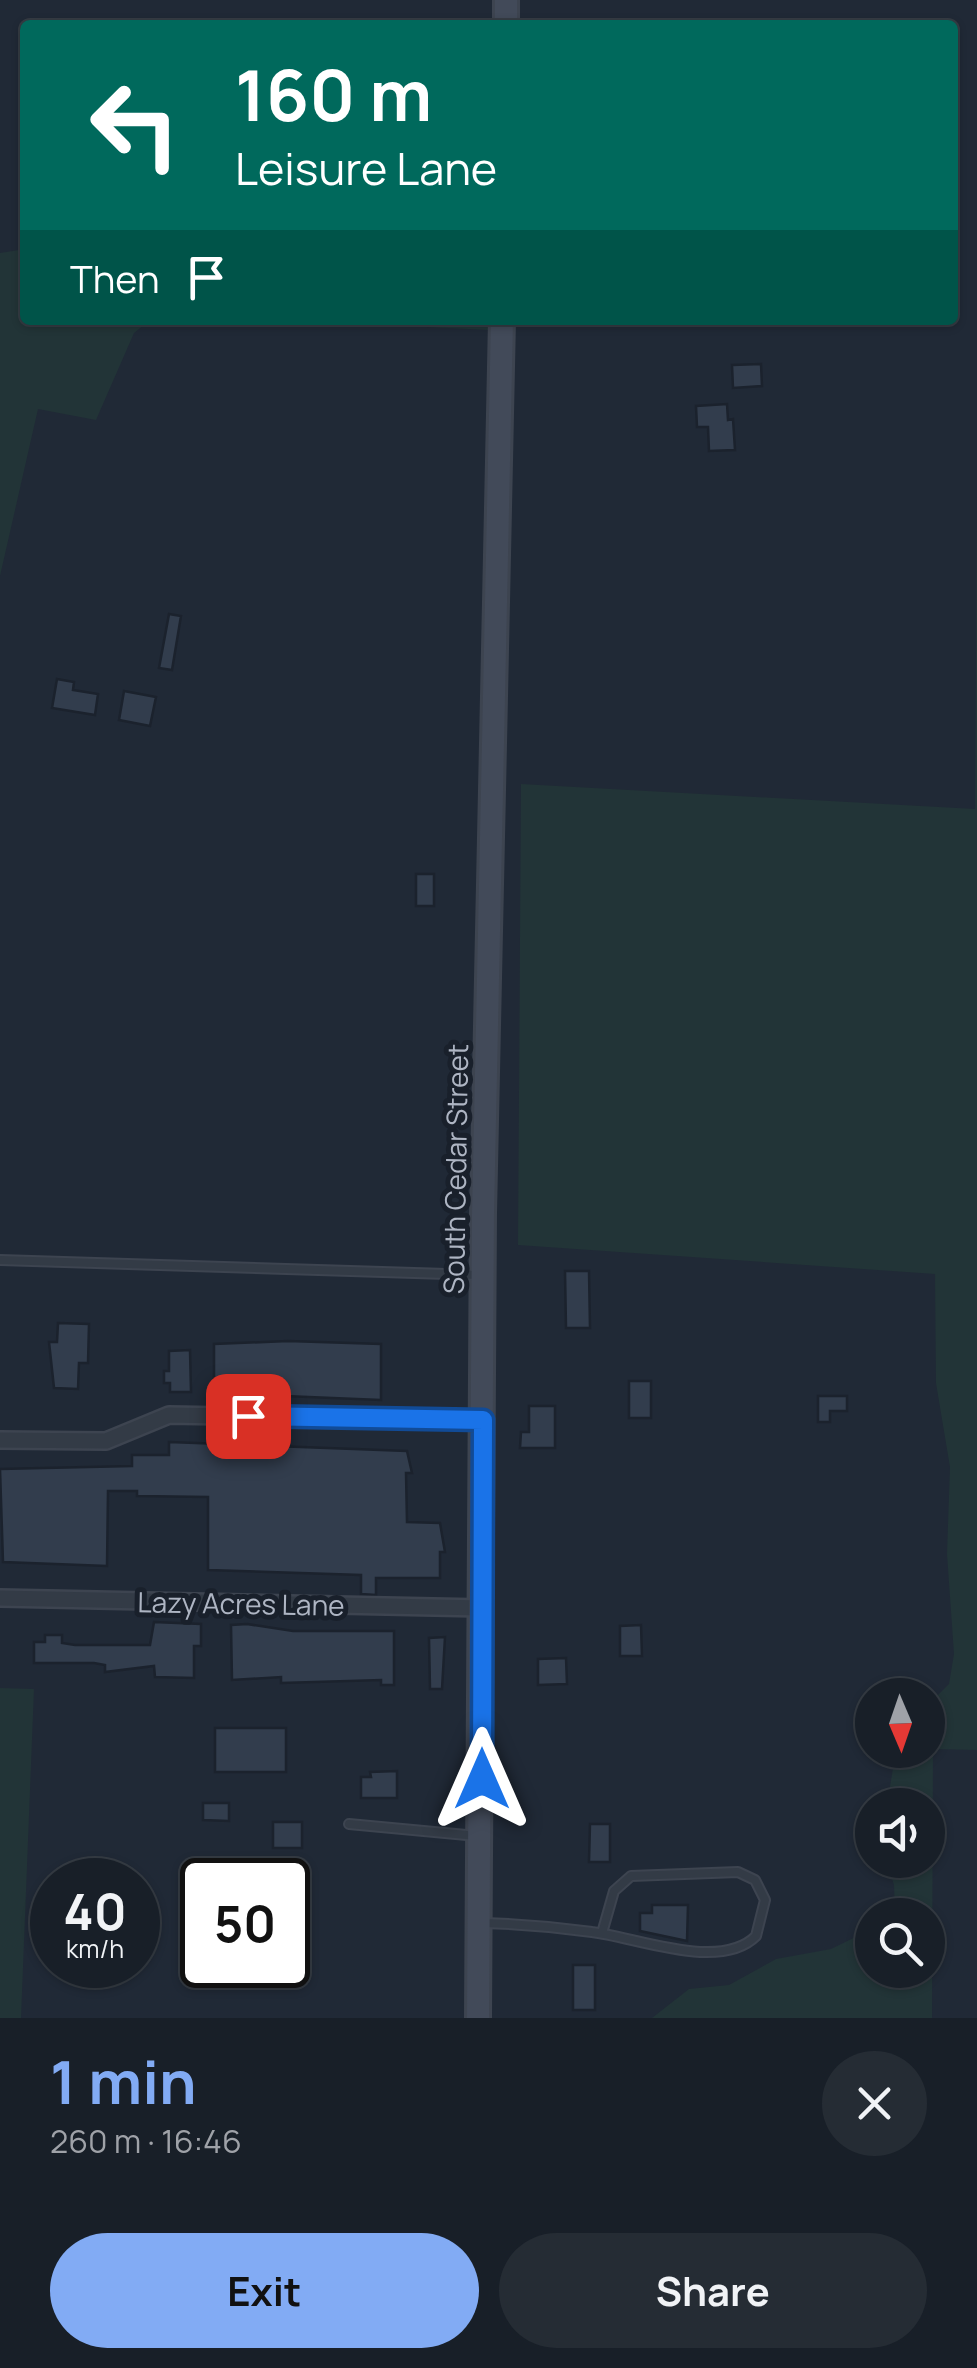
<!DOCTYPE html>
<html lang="en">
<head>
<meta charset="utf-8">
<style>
	body { margin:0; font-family:Manrope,sans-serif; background:#252c34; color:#f1f3f6; height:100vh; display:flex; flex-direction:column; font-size:38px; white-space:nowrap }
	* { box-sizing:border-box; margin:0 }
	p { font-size:32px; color:#9fa2a8 }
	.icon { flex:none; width:55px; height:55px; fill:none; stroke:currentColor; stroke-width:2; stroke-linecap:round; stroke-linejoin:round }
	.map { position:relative; height:2018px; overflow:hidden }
	.drawer { display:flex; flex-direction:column; background:#181f28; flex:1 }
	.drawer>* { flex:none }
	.top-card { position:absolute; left:20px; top:20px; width:938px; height:305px; border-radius:10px; box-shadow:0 2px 8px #0004,0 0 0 2px #363d45; background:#00695c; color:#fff; overflow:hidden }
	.needle { width:65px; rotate:178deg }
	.buttons { position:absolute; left:855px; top:1678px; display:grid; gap:20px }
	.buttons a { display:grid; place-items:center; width:90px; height:90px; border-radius:50%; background:#181f28; box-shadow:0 2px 8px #0004,0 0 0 2px #363d45; font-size:50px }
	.speed { position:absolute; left:30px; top:1858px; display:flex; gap:20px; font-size:50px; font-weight:700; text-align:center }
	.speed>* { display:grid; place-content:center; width:130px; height:130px; border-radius:50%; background:#181f28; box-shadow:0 2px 8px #0004,0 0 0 2px #363d45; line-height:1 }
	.speed small { font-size:25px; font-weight:400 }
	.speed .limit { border:5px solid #111; border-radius:15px; background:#fff; color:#111 }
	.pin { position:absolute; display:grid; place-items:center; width:85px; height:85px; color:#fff; margin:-42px; border-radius:20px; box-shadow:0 5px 15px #0006 }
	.me { position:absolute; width:110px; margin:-55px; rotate:0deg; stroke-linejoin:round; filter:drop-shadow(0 0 8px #0008) }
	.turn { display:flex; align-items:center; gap:35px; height:210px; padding:0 50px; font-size:45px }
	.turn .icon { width:130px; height:130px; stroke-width:2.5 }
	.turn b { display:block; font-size:70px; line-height:85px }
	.then { display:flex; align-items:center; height:95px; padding:0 50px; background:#0003; gap:20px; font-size:38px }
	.round { display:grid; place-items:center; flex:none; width:105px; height:105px; border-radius:52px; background:#252c34 }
	.overview { display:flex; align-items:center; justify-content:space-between; height:170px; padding:0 50px }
	h1 { font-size:60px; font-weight:700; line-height:75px; color:#82abf4 }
	.action { display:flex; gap:20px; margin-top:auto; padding:20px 50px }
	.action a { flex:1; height:115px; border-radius:60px; background:#82abf4; color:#111; font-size:40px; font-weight:700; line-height:115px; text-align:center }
	.action a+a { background:#252c34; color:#f1f3f6 }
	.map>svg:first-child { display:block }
</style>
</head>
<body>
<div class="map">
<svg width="977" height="2018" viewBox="0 0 977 2018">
	<rect width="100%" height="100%" fill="#202936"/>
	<path fill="#223437" d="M25 249V320H150L134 333 96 420 38 409 0 576V253Z
		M282 320H489V330Z
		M977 496V1750L933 1749 932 2018H652L689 1989 729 1985 776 1959 831 1949 872 1929V1970H928V1915H890L895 1911 894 1885 886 1860H928V1805H887L896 1750H928V1705L949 1684 954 1654 947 1554 950 1467 936 1383 935 1274 518 1245 521 784 975 809Z
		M0 1688 34 1689 21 2018H0Z"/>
	<path fill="#323d4d" stroke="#1b222d" stroke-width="2.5" d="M761 364 762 386 733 388 732 365Z
		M727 404 728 420 733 419 735 450 709 451 708 427H697L696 406Z
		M169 614 181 616 172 670 159 668Z
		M57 679 74 682 73 690 98 694 95 715 52 708Z
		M124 691 156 697 150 726 119 720Z
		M416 874H434V906H416Z
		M565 1271H589L590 1328H566Z
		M58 1323 89 1324 88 1363H79L78 1389 54 1388 49 1342H57Z
		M288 1341 381 1344V1400L214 1393V1344Z
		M190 1350 191 1392H170V1383H164V1371H169V1351Z
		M629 1381H651V1418H629Z
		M818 1396H847V1411H830V1422H818Z
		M529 1406H555V1448H520L521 1432H529Z
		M169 1442 407 1451 412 1473H406L407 1522 440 1523 445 1552H440V1578H376V1595L361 1594V1575L208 1570V1497L137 1496V1491H108L107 1566 3 1562 0 1469 132 1466V1455H169Z
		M154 1622 201 1624V1646H194V1678L155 1677 154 1666 105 1672V1665L94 1663H34V1642H45V1635H62V1643L75 1645H150Z
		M247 1624 293 1631H394V1685H381V1680L281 1683V1677L232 1680 231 1625Z
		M641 1625 642 1656H620V1626Z
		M445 1637 442 1689H430L429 1638Z
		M566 1658 567 1684 538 1685V1659Z
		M215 1728H286V1772H215Z
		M397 1771V1798H361V1777H371L370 1772Z
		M203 1803H229V1821L203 1820Z
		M273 1822H302V1848H273Z
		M590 1824H610V1862H589Z
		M652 1905H688L687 1941 640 1931V1913H652Z
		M573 1965H595V2010H573Z"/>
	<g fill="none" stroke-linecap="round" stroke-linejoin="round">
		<g stroke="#3d4450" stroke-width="12">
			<path id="service" d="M0 1260 479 1275
				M349 1824 477 1836
				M484 1923C520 1924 556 1927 592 1932 635 1937 720 1972 756 1936L765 1900 755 1880 738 1872 631 1876 614 1891 602 1933"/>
		</g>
		<g stroke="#3d4450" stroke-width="20">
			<path id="minor" d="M0 1440 106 1441 169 1415 483 1420
				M0 1598 482 1608"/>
		</g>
		<g stroke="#3d4450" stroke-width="28">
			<path id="secondary" d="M506 25V0
				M478 2018 483 1214 502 320"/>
		</g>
		<use href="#service" stroke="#333b46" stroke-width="8"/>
		<use href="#minor" stroke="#333b46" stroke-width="15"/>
		<use href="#secondary" stroke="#424a59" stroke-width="22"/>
	</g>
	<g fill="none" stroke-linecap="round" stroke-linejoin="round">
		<g stroke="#114b97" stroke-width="25">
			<path id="route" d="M248 1416 483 1420 482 1779"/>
		</g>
		<use href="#route" stroke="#1a73e8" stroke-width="18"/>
	</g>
	<g text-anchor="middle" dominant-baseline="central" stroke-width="10" stroke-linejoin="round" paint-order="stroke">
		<g font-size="28" fill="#aeb5c3" stroke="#19202b">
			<text transform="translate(455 1169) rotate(-89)">South Cedar Street</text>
			<text transform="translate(241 1603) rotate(1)">Lazy Acres Lane</text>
		</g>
	</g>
</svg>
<div class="buttons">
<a><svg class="needle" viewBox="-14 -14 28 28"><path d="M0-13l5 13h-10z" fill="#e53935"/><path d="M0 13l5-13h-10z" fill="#9fa2a8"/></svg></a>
<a><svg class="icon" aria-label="sound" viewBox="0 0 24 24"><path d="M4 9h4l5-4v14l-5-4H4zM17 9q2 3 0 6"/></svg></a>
<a><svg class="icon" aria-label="search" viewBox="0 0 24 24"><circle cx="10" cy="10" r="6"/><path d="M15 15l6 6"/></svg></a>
</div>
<div class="speed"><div>40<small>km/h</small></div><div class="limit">50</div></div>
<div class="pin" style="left:248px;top:1416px;background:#d93025"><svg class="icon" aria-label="arrive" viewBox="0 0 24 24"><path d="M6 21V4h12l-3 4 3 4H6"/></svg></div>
<svg class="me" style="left:482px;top:1779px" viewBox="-20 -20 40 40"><path d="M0-17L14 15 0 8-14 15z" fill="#1a73e8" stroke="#fff" stroke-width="4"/></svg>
<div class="top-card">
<div class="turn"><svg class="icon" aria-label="left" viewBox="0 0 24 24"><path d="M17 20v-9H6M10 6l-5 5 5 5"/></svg><div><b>160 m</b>Leisure Lane</div></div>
<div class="then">Then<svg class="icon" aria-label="arrive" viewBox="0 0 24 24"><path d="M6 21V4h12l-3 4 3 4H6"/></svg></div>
</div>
</div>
<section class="drawer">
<div class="overview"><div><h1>1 min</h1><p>260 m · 16:46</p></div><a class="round"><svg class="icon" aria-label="close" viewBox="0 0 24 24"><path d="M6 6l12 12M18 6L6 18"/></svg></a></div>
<div class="action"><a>Exit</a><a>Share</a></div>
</section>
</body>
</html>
